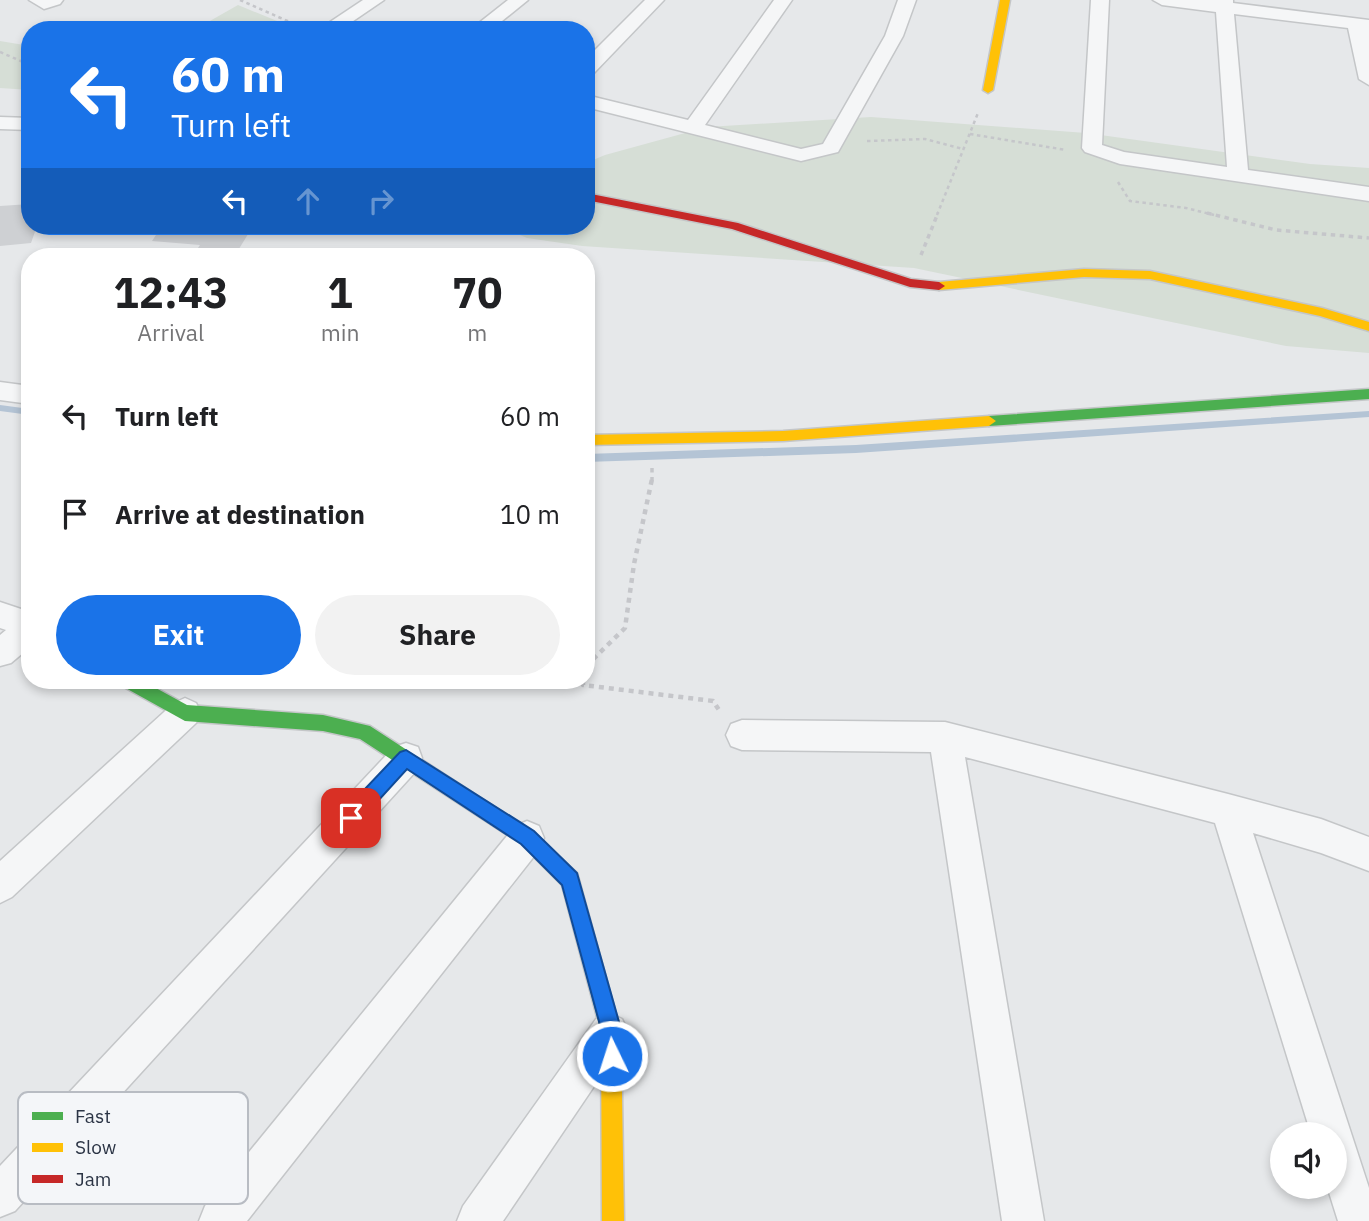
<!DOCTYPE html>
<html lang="en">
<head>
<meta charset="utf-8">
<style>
	body { margin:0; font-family:"IBM Plex Sans",sans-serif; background:#f2f2f2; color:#202124; height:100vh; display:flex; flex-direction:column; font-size:26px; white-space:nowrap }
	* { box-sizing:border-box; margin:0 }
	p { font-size:23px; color:#757577 }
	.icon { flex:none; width:38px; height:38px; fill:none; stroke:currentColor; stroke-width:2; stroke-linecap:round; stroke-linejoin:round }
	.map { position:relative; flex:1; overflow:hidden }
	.panel { position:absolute; left:21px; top:248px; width:574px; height:441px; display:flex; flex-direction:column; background:#fff; border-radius:28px; box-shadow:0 4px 10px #0003 }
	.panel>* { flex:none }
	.top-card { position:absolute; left:21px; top:21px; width:574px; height:214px; border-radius:28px; box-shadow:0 4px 10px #0003; background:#1a73e8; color:#fff; overflow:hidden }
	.tools { position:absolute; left:1270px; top:1122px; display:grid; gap:14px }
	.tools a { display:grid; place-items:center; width:77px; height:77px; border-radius:50%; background:#fff; box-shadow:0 4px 10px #0003; font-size:35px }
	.pin { position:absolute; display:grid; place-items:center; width:60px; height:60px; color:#fff; margin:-30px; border-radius:14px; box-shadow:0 4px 10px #0006 }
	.me { position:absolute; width:77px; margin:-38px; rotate:356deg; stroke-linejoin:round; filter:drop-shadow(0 0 5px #0008) }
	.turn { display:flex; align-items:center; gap:24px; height:147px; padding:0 35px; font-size:32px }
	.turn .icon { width:91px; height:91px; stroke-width:2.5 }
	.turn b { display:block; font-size:49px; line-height:60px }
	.lanes { display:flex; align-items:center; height:66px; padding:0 35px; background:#0003; justify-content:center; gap:35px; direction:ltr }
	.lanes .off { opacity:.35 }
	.eta { display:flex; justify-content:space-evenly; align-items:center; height:119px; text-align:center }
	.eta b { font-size:42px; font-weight:700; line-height:49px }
	.button { display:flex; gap:14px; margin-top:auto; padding:14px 35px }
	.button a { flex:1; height:80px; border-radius:42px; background:#1a73e8; color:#fff; font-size:28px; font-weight:700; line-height:80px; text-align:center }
	.button a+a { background:#f2f2f2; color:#202124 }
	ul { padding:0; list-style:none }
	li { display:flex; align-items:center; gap:21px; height:98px; padding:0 35px }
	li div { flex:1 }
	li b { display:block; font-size:26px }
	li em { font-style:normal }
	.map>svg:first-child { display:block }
</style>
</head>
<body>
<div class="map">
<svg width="1369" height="1221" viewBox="0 0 1369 1221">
	<rect width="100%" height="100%" fill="#e6e8ea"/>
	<path fill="#d6ded6" d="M238 5 299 30H194Z
		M0 41 30 46V90L0 88Z
		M871 117 1086 133 1310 164 1369 168V353L1286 346 914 268 582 246 527 238 499 226H586V163L605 155 707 127Z"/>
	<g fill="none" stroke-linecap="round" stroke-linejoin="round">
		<path fill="#b4c4d5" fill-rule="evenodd" d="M0 405 30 409V415L0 411Z
			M1369 411V417L856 453 586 462V454L856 445Z"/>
	</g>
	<path fill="#ced0d3" d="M30 204V226H37L31 243 0 246V206Z
		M162 226H253L234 257H192L200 245 152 241Z"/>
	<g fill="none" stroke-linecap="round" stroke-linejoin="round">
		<g stroke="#c4c6c8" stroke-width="3">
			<path id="street" d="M29 0H63L60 4 44 9Z
				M363 0H384L340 30H318Z
				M508 0H528L491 30H470Z
				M645 0H664L593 74 586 76V59Z
				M774 0H792L705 125 801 149 823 144 885 36 898 0H916L903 36 838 152 801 161 586 107V95L688 120Z
				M1091 0H1109L1102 145 1124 152 1227 167 1216 12 1162 5 1153 0H1233V3L1369 20V85L1359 79 1348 28 1234 14 1248 170 1369 187V201L1120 164 1085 152 1082 148Z
				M0 117 30 118V130L0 129Z
				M0 382 30 386V404L0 400Z
				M0 602 30 612V647L11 663 0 666V635L6 630 0 628Z
				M185 698 196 703 201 713 196 723 12 897 0 903V861L174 703Z
				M742 720 945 722 1228 794 1321 819 1369 837V871L1321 853 1253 833 1369 1188V1221H1338L1327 1186H1335V1134H1311L1215 823 965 757 1044 1221H1002L931 752 742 750 731 746 726 735 731 724Z
				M406 743 418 747 422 758 418 769 15 1211 0 1217V1166L394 747Z
				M527 821 539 826 544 838 539 850 247 1221H199L205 1206 515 826Z
				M609 1013 622 1019 628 1032 622 1045 503 1221H457L463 1206 596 1019Z"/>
		</g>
		<g stroke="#c4c6c8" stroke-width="3">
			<path id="fast" d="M1369 389V399L989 426 982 421 989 416Z
				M120 681H143L187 705 323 715 370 726 533 832 577 873 579 880 621 1032 618 1039 611 1042 604 1039 601 1032 562 885 521 844 360 739 323 731 185 721 122 686Z"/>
		</g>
		<g stroke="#c4c6c8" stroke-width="3">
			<path id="slow" d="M1000 0H1010L993 90 988 93 983 90Z
				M1084 269 1150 271 1322 308 1369 322V331L1320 316 1150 279 1084 277 939 290 933 286 939 282Z
				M989 416 996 421 989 426 783 441 586 445V435L783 431Z
				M611 1022 618 1025 621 1032 624 1221H602L601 1032 604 1025Z"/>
		</g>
		<g stroke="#c4c6c8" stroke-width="3">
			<path id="jam" d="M586 193 738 223 911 279 939 282 945 286 939 290 910 287 732 229 586 200Z"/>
		</g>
		<path stroke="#c5c6ca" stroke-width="2.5" stroke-dasharray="3.5 3.5" stroke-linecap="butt" d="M240 0 301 27
			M0 52 30 65
			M970 134 1066 150
			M867 141 925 139 963 149
			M1118 182 1130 201 1186 208 1214 215
			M937 215 978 113"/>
		<path stroke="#c5c6ca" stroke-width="3.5" stroke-dasharray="4.5 4.5" stroke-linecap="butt" d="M1207 213 1276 230 1369 238
			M921 255 938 213
			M652 468V481"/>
		<path stroke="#c5c6ca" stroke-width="4.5" stroke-dasharray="5 5" stroke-linecap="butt" d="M586 666 625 628 634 564 652 479
			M583 681V685L713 701 721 713"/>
		<use href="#street" fill="#f5f6f7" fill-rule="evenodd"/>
		<use href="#fast" fill="#4caf50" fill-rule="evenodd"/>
		<use href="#slow" fill="#ffc107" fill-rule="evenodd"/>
		<use href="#jam" fill="#c62828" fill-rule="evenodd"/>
	</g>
	<path fill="#1a73e8" stroke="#114b97" stroke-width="2" d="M406 750 534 831 577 873 621 1029 622 1056 619 1064 612 1067 604 1064 601 1056V1029L562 885 521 844 407 769 357 824 351 826 344 824 341 818 344 811 400 752Z"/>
	<rect x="18" y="1092" width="230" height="112" rx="10" fill="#f4f6f9" stroke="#b8bcc3" stroke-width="2"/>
	<rect x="32" y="1112" width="31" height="8" fill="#4caf50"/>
	<rect x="32" y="1143" width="31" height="9" fill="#ffc107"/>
	<rect x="32" y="1175" width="31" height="8" fill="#c62828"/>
	<g font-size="19" fill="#2b3445">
		<text x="75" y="1123">Fast</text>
		<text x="75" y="1154">Slow</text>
		<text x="75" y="1186">Jam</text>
	</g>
</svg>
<div class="tools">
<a><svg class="icon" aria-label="sound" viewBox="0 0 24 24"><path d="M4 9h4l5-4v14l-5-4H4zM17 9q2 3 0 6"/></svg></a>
</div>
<div class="pin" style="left:351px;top:818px;background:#d93025"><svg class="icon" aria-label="arrive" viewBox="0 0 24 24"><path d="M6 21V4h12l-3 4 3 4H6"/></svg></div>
<svg class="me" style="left:612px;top:1056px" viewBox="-20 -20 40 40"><circle r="17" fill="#1a73e8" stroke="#fff" stroke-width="3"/><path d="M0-11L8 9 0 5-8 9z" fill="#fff"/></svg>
<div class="top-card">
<div class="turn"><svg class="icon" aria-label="left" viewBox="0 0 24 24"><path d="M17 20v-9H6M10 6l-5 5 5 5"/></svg><div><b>60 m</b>Turn left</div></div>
<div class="lanes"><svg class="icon" aria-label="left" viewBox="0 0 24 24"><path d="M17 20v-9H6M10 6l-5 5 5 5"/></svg><svg class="icon off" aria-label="ahead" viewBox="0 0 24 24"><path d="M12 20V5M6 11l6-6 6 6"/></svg><svg class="icon off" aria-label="right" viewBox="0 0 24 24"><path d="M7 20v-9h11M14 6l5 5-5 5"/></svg></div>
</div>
<section class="panel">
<div class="eta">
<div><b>12:43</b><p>Arrival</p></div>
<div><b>1</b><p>min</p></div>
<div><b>70</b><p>m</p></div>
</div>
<ul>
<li><svg class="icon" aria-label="left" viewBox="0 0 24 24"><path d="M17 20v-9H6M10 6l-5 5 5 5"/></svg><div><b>Turn left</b></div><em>60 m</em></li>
<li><svg class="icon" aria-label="arrive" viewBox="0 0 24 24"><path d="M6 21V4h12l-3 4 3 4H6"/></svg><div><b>Arrive at destination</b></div><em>10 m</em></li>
</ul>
<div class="button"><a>Exit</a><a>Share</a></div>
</section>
</div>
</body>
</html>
